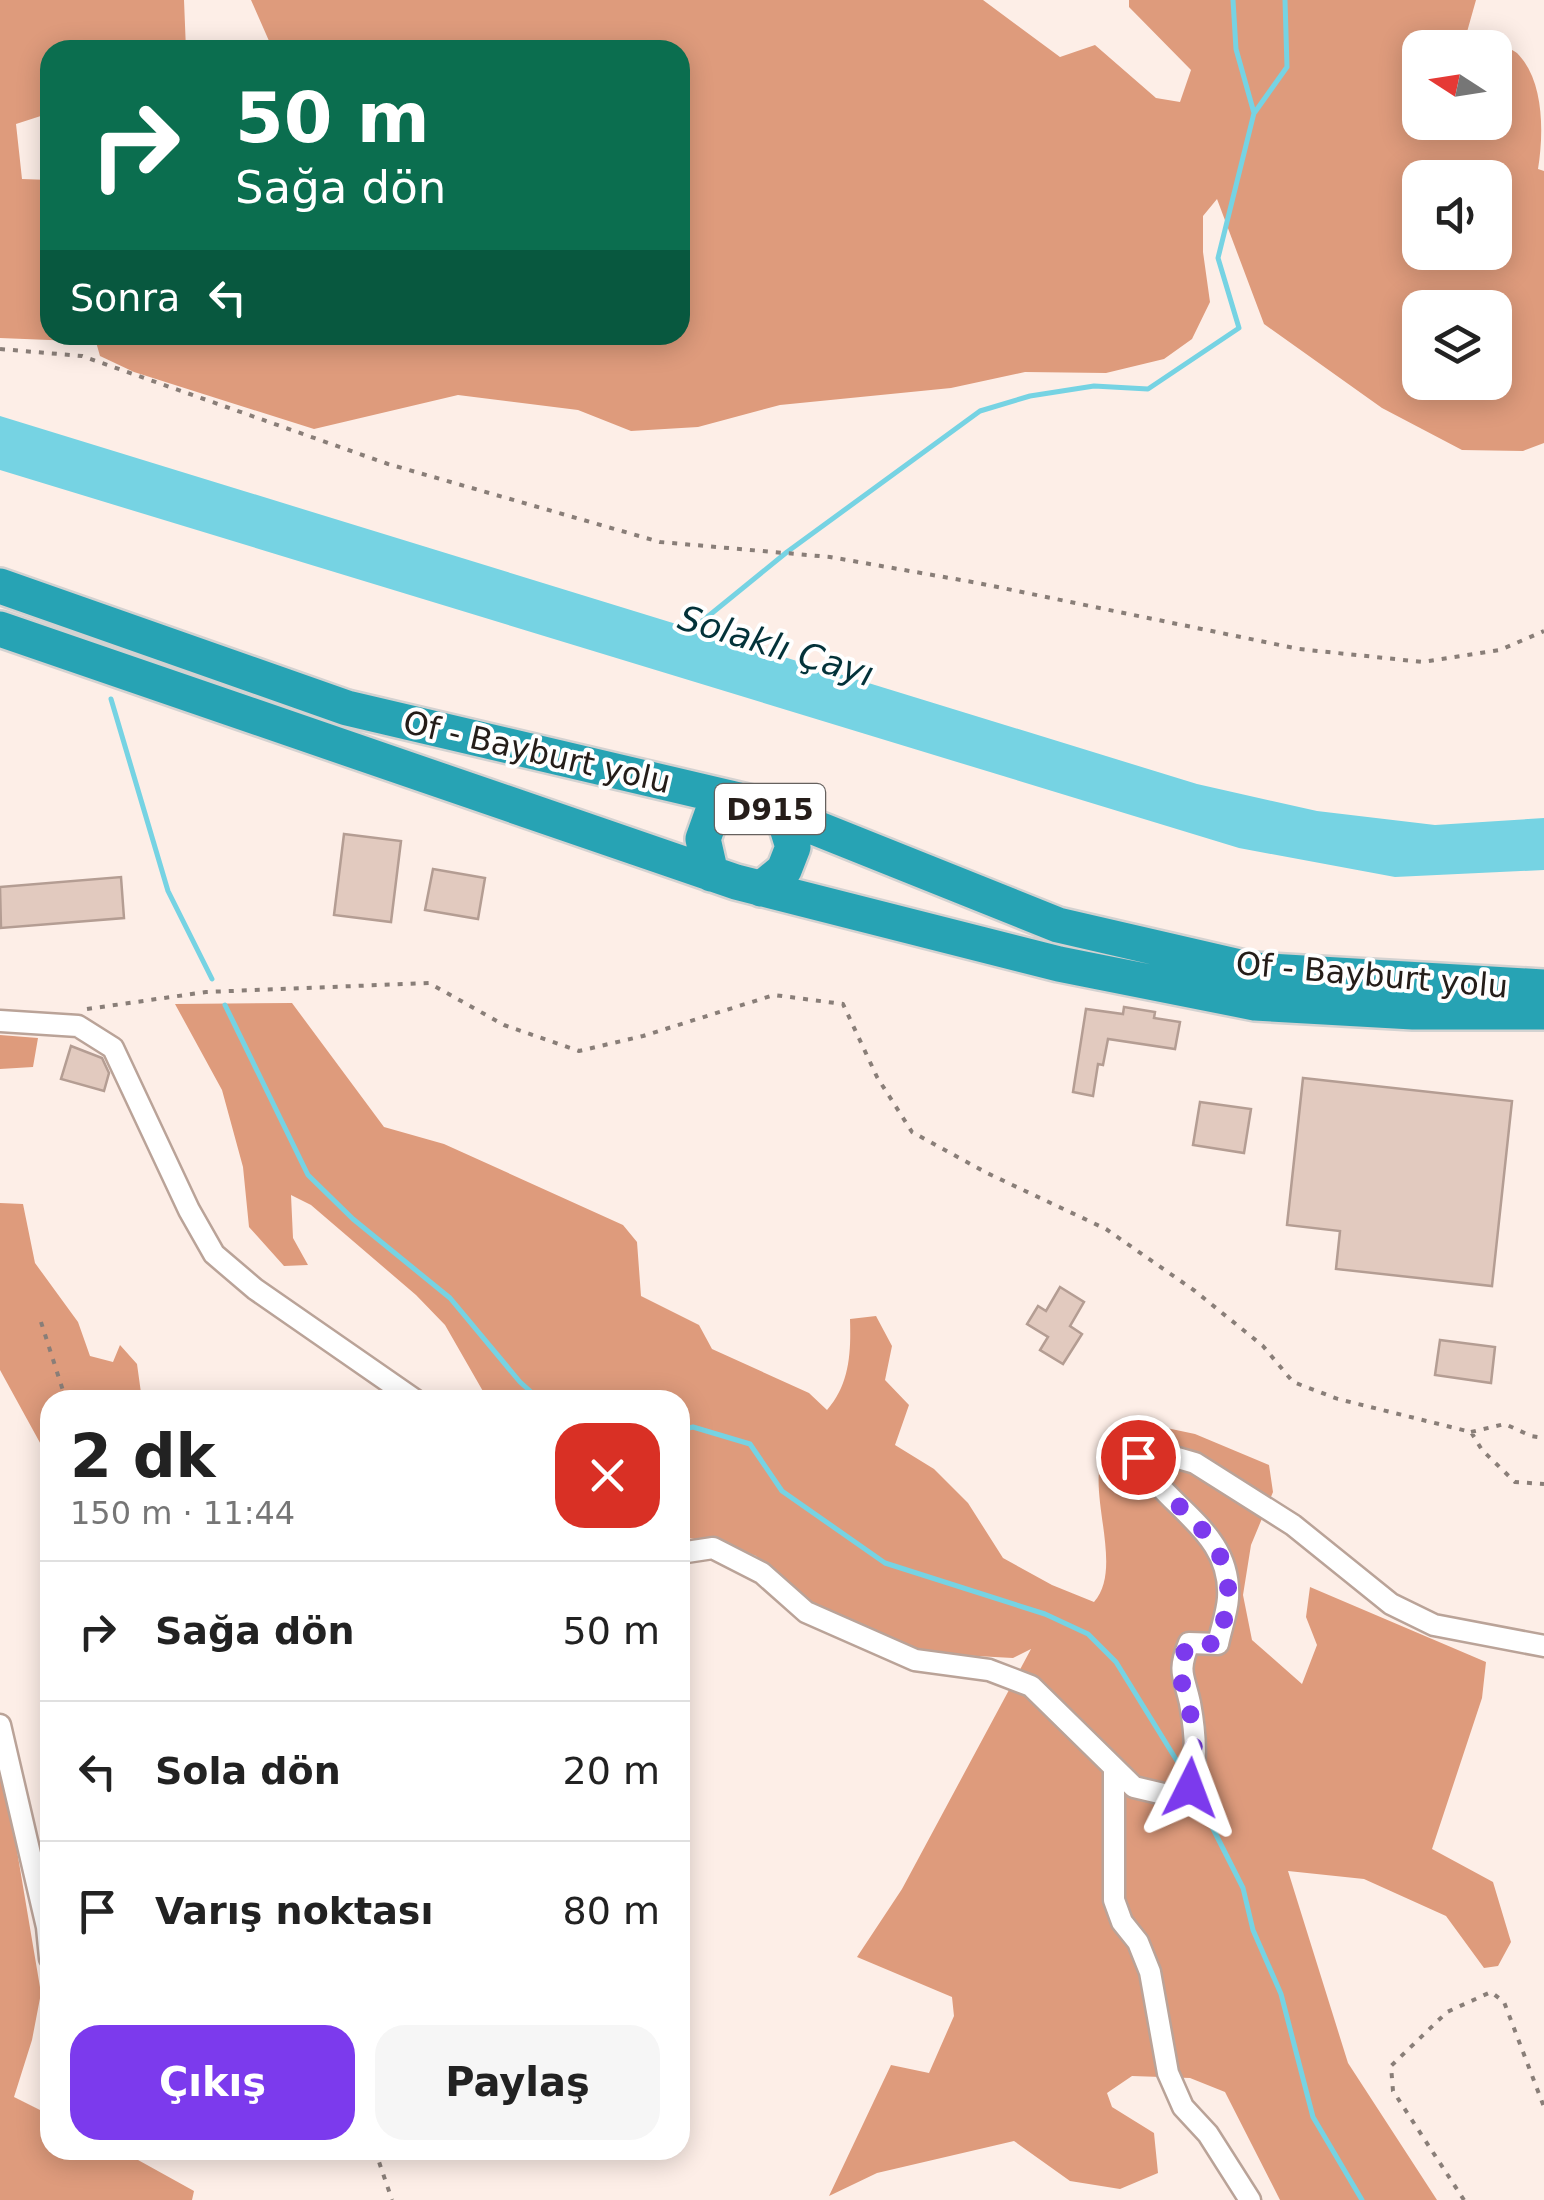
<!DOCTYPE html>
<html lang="tr">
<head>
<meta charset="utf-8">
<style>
	body { margin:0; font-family:"DejaVu Sans",sans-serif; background:#f6f6f6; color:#222; height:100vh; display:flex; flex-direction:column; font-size:38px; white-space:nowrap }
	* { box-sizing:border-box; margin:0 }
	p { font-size:32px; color:#767676 }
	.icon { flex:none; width:55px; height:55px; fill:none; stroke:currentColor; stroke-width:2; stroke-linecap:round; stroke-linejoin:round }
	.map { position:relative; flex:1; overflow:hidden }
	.drawer { position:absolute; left:40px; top:1390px; width:650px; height:770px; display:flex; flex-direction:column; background:#fff; border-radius:30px; box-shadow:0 5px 25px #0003 }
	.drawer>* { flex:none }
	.guide { position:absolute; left:40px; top:40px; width:650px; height:305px; border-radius:30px; box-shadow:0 5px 25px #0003; background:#0b6e4f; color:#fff; overflow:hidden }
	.needle { width:65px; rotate:282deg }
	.tools { position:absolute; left:1402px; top:30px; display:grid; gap:20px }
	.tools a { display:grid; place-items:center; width:110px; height:110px; border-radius:20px; background:#fff; box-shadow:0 5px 25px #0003; font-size:50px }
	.pin { position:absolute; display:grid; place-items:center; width:85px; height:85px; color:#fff; margin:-42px; border:5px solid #fff; border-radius:50%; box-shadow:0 2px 10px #0007 }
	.me { position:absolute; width:110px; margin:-55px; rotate:3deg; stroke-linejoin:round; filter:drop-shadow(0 0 8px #0008) }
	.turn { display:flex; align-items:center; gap:35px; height:210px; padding:0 30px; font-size:45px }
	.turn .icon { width:130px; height:130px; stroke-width:2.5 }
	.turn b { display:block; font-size:70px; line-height:85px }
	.then { display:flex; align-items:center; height:95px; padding:0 30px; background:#0003; gap:20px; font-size:38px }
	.round { display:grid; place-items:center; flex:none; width:105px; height:105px; border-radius:30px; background:#f6f6f6 }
	.head { display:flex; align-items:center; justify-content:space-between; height:170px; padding:0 30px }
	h1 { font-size:60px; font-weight:600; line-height:75px }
	.primary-button { display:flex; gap:20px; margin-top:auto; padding:20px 30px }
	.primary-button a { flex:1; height:115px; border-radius:30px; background:#7c3aed; color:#fff; font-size:40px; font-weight:600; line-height:115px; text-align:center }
	.primary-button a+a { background:#f6f6f6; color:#222 }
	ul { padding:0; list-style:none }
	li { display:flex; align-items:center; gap:30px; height:140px; padding:0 30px; border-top:2px solid #e0e0e0 }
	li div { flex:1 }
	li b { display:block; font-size:38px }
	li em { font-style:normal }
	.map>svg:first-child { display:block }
</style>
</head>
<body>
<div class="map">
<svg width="1544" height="2200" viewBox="0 0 1544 2200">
	<rect width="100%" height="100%" fill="#fdeee7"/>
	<path fill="#de9b7c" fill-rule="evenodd" d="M0 0H184L186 50H50V113L16 124 22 179 50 180V335H76L74 341 0 338Z
		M251 0H983L1060 57 1095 45 1156 98 1180 102 1191 70 1129 7V0H1476L1465 39C1479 43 1506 44 1517 53 1544 80 1544 132 1538 169L1544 171V443L1523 451 1462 450 1382 408 1264 324 1217 199 1203 216V252L1210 302 1192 339 1164 359 1106 373 1025 372 951 388 780 405 698 427 631 431 578 410 458 395 314 429 134 372 100 356 94 335H680V50H273ZM1420 48H1495V122H1420ZM1420 178H1495V252H1420ZM1420 308H1495V382H1420Z
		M292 1003 384 1127 444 1144 623 1225 637 1242 641 1296 699 1325 712 1349 809 1393 827 1410C850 1384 851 1352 850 1319L876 1316 892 1346 885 1380 909 1405 895 1445 934 1469 968 1503 1003 1558 1052 1585 1094 1602C1122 1571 1092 1505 1100 1464 1103 1454 1108 1444 1111 1435L1143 1423 1195 1434 1269 1465 1273 1492 1251 1545 1243 1595 1252 1640 1302 1684 1317 1645 1306 1617 1310 1587 1486 1662 1482 1698 1432 1849 1493 1882 1511 1942 1498 1966 1484 1968 1446 1916 1364 1879 1288 1871 1348 2063 1437 2200H1280L1225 2092 1190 2078 1132 2076 1107 2093 1112 2107 1154 2133 1158 2173 1120 2189 1070 2181 1014 2141 877 2173 829 2196 891 2065 929 2073 954 2016 952 1997 857 1957 902 1889 1031 1649 1013 1658 921 1653 843 1621 804 1600 756 1556 724 1543 680 1537V1400H488L445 1325 416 1295 311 1205 291 1195 293 1238 308 1265 284 1266 249 1227 243 1167 222 1090 175 1004Z
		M0 1035 38 1038 33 1067 0 1069Z
		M0 1203 23 1204 35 1263 78 1322 90 1356 113 1362 120 1345 137 1364 142 1400H50V1461L0 1370Z
		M0 1750 41 1993 32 2040 14 2097 50 2115V2150H120L194 2191 192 2200H0Z"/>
	<path fill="#76d3e3" d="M0 416 1197 784 1317 811 1435 825 1544 818V870L1395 877 1239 848 0 470Z"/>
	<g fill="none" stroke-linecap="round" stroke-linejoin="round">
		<path stroke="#76d3e3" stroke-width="5" d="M1255 112 1287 67 1285 0
			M690 631 787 552 980 411 1030 396 1094 386 1148 389 1239 328 1218 258 1254 113 1236 49 1233 0
			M111 699 168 891 212 979
			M225 1005 308 1175 353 1219 450 1298 520 1382 540 1400
			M680 1430 693 1427 750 1444 782 1491 885 1563 1045 1614 1088 1634 1116 1662 1182 1769
			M1200 1803 1243 1888 1253 1930 1281 1994 1313 2117 1362 2200"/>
	</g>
	<path fill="#e2cabf" stroke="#b49d93" stroke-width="2.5" d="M344 834 401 841 391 922 334 915Z
		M433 869 485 878 478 919 425 910Z
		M121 877 124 918 1 928 0 887Z
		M1124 1007 1155 1012 1154 1018 1180 1022 1175 1049 1108 1039 1103 1065 1098 1064 1093 1096 1073 1092 1086 1009 1123 1014Z
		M71 1046 102 1058 109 1073 104 1091 61 1079Z
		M1303 1078 1512 1101 1492 1286 1336 1269 1340 1231 1287 1225Z
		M1200 1102 1251 1109 1244 1153 1193 1145Z
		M1060 1287 1084 1302 1070 1326 1082 1334 1063 1364 1040 1350 1048 1337 1027 1324 1038 1306 1046 1311Z
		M1440 1340 1495 1347 1491 1383 1435 1375Z"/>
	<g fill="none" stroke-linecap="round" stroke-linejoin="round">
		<g stroke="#baa398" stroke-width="25">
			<path id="street" d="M0 1021 78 1026 113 1048 189 1210 214 1254 255 1289 415 1400
				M680 1553 713 1548 762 1573 806 1612 915 1660 989 1670 1031 1686 1134 1787 1172 1796 1190 1789C1198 1762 1195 1730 1190 1703 1184 1675 1177 1673 1189 1643L1218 1644C1221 1629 1227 1613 1228 1598 1232 1531 1167 1509 1138 1457L1164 1454 1195 1463 1293 1525 1391 1604 1434 1625 1544 1646
				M0 1725 47 1927 50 1958
				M1114 1768V1900L1122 1922 1138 1942 1150 1972 1168 2073 1183 2107 1208 2134 1250 2200"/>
		</g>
		<g stroke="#d3d2d1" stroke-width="40">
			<path id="highway" d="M0 586 347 708 756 804 1058 925 1253 970 1544 987
				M0 629 736 882 1059 964 1255 1003 1413 1012H1544
				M711 874 703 839 713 811 735 799
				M761 889 784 870 793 847 783 815"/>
		</g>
		<path stroke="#897e78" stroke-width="4" stroke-dasharray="5 8" stroke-linecap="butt" d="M0 349 82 356 388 464 660 542 830 557 978 583 1299 649 1423 662 1500 650 1544 631
			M87 1009 206 992 429 983 504 1025 579 1051 643 1036 774 995 843 1004 877 1077 912 1132 987 1173 1106 1229 1195 1291 1263 1346 1293 1382 1338 1399 1471 1432 1482 1450 1515 1482 1544 1484
			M41 1322 66 1400
			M1471 1432 1505 1424 1531 1436 1544 1438
			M375 2150 392 2200
			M1464 2200 1393 2091 1391 2066 1447 2012 1491 1992 1504 2002 1544 2107"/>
		<use href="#street" stroke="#fff" stroke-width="20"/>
		<use href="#highway" stroke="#27a3b4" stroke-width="35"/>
	</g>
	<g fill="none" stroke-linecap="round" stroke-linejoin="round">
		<path stroke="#7c3aed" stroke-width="18" stroke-dasharray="0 32.4" d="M1138 1457C1167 1509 1232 1532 1228 1598 1227 1613 1221 1629 1218 1644L1188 1643 1180 1663V1678L1189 1701 1196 1768 1190 1788"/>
	</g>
	<g text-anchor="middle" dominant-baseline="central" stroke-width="8" stroke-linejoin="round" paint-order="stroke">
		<rect fill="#fff" stroke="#66615e" stroke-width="2.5" x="715" y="784" width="110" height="50" rx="8"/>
		<g font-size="30" font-weight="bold" fill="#251d19">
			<text x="770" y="809">D915</text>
		</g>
		<g font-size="32" fill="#251d19" stroke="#fff">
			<text transform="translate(537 752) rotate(13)">Of - Bayburt yolu</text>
			<text transform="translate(1372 975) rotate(5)">Of - Bayburt yolu</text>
		</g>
		<g font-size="35" font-style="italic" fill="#033239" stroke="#fff">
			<text transform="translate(776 646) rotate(17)">Solaklı Çayı</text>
		</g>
	</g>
</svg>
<div class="tools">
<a><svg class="needle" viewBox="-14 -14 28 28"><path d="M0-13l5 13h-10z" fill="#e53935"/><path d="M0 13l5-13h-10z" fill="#767676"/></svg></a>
<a><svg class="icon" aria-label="sound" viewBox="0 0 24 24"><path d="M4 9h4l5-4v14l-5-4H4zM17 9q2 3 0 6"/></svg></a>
<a><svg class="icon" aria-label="layers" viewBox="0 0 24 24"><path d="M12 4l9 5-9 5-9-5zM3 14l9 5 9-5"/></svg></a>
</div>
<div class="pin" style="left:1138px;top:1457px;background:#d93025"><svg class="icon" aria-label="arrive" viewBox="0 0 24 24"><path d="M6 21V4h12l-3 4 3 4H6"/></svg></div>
<svg class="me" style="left:1190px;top:1788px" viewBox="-20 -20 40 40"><path d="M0-17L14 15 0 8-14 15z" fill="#7c3aed" stroke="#fff" stroke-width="4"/></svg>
<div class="guide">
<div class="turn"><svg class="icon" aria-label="right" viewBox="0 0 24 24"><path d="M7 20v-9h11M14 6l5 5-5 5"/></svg><div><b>50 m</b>Sağa dön</div></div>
<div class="then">Sonra<svg class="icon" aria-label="left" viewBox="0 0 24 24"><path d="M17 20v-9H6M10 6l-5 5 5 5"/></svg></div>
</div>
<section class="drawer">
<div class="head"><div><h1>2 dk</h1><p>150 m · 11:44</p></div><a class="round" style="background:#d93025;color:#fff"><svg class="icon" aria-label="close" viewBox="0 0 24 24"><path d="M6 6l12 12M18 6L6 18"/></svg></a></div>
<ul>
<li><svg class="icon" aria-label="right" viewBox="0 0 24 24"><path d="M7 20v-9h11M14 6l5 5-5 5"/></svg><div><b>Sağa dön</b></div><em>50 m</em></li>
<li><svg class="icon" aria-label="left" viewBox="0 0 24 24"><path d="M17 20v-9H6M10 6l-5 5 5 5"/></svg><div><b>Sola dön</b></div><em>20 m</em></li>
<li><svg class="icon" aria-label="arrive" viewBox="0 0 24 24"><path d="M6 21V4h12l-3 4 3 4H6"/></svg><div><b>Varış noktası</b></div><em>80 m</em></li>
</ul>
<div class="primary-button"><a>Çıkış</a><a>Paylaş</a></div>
</section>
</div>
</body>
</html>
